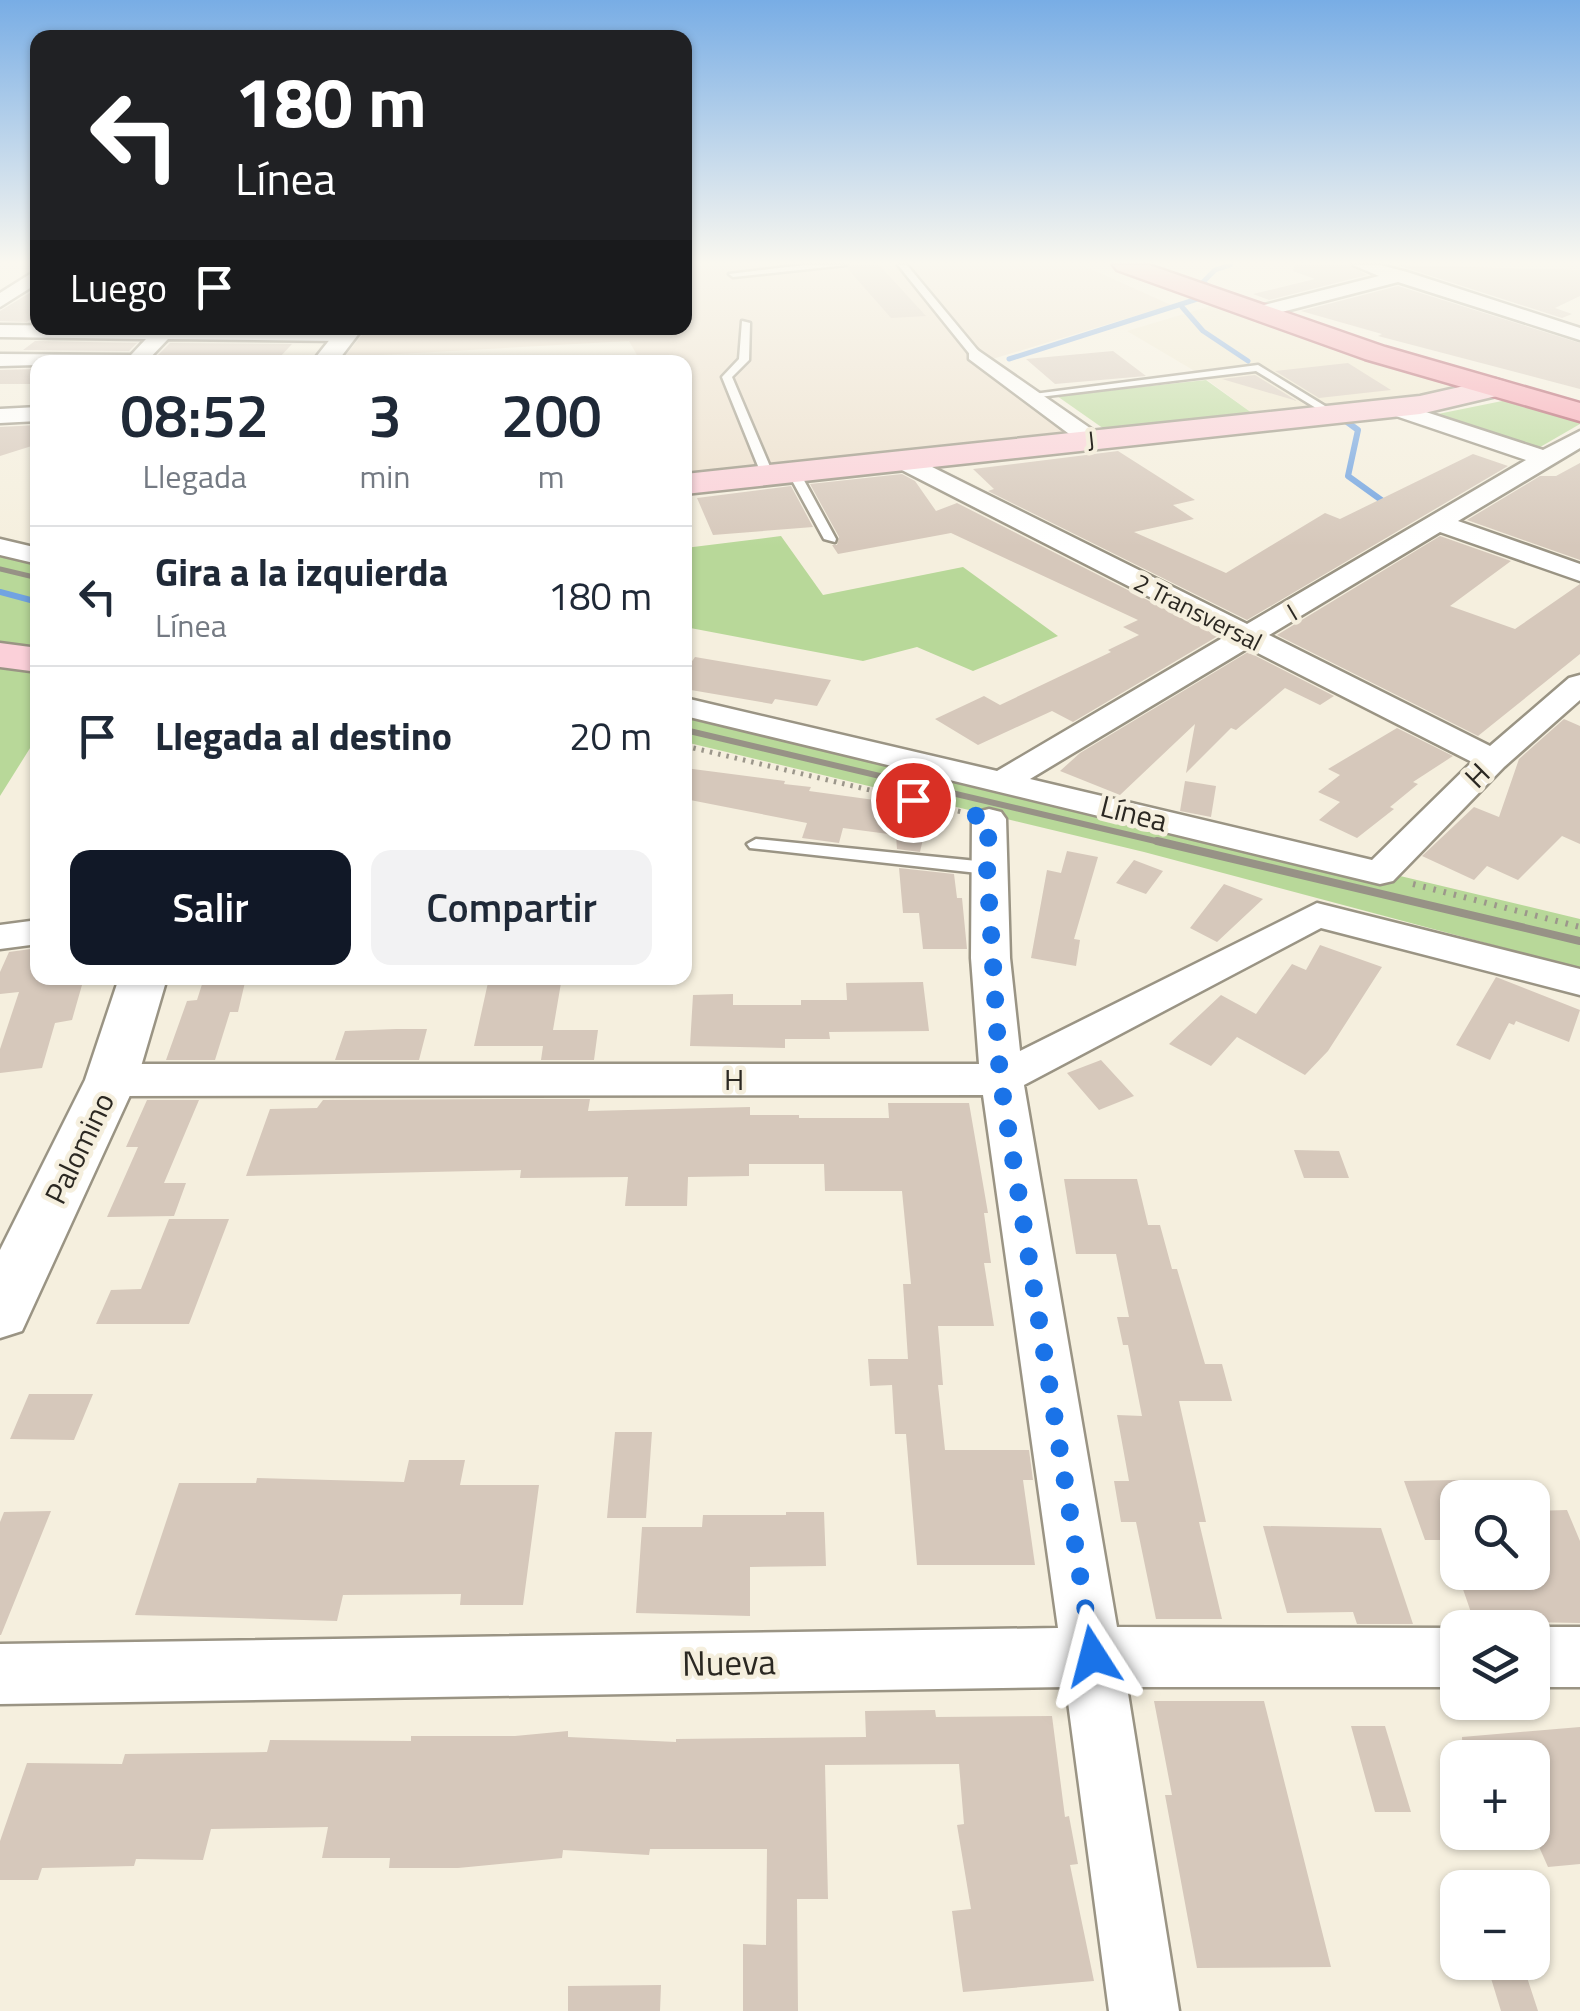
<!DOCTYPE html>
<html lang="es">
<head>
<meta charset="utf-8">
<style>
	body { margin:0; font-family:"Titillium Web",sans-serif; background:#f2f2f3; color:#1f2937; height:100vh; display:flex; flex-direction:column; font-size:38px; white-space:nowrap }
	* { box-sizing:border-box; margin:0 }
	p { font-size:32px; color:#747a83 }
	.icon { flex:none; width:55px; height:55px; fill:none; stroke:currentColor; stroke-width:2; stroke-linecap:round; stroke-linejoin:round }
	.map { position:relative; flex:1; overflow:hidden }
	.sheet { position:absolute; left:30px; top:355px; width:662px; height:630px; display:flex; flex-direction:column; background:#fff; border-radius:20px; box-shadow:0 2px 8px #0004 }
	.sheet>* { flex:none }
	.top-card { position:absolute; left:30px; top:30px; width:662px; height:305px; border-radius:20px; box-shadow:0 2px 8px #0004; background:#202124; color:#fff; overflow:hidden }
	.fabs { position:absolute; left:1440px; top:1480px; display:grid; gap:20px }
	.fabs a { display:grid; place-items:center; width:110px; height:110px; border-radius:20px; background:#fff; box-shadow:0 2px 8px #0004; font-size:50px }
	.pin { position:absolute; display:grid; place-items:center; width:85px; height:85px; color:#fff; margin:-42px; border:5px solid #fff; border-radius:50%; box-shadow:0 2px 10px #0007 }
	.me { position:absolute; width:110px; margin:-55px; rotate:351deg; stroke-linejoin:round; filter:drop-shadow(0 0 8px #0008) }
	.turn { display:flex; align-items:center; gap:35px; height:210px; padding:0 40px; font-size:45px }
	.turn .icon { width:130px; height:130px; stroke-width:2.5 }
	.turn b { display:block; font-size:70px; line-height:85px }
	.then { display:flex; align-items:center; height:95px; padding:0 40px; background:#0003; gap:20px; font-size:38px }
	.eta { display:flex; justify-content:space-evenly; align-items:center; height:170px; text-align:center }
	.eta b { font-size:60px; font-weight:600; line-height:70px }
	.action { display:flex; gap:20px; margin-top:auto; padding:20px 40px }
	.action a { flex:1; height:115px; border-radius:20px; background:#111827; color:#fff; font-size:40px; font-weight:600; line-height:115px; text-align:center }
	.action a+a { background:#f2f2f3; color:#1f2937 }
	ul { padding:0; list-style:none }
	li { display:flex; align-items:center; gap:30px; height:140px; padding:0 40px; border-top:2px solid #e0e1e3 }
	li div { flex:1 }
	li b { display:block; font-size:38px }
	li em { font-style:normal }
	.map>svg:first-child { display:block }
</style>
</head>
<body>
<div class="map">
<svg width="1580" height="2011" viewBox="0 0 1580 2011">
	<rect width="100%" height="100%" fill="#f5efde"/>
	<path fill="#ecdfcc" d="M687 265H1082L1171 305 976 364 1072 437 685 476V362H641L629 341 344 357 368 328H685Z"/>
	<path fill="#efe7ce" d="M1224 302 1495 388 1256 416 1198 373 1127 331Z"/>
	<path fill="#b8d899" d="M1206 380 1256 416 1107 431 1057 396Z
		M1512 399 1580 419V424L1535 450 1428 416Z
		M781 536 823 595 963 567 1058 636 973 671 917 647 863 661 685 627V548Z
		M0 548 38 557 37 737 0 796Z
		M685 705 1580 919V968L1144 852 685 742Z"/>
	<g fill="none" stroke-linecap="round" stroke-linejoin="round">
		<path stroke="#71a3e1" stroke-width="5" d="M1182 307 1203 331 1248 361
			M1009 359 1216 293 1203 282 1215 270 1230 265"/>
		<path stroke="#71a3e1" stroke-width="6" d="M1343 419 1358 430 1348 476 1391 507
			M0 592 38 602"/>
	</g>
	<path fill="#d6c8bb" d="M850 265H879L926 316 891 318 847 268Z
		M1294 265H1349L1367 275 1269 300 1253 294 1315 279 1293 271Z
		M1397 265 1580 270V296L1555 308 1572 314 1562 318Z
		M1398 286 1580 343V389L1378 336 1382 334 1301 311Z
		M38 288V314L27 322 0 321V311Z
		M35 341 137 343 129 351 23 350Z
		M170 343 292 344 280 357 208 355 154 359Z
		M1113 351 1146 376 1055 384 1026 359Z
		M1348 363 1391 390 1319 398 1275 371Z
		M38 369V384H0V370Z
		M1255 375 1297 401 1222 379Z
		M38 425V444L0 456V427Z
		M1118 451 1195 500 1173 505 1194 519 1134 532 1226 573 1325 513 1340 519 1473 454 1508 466 1247 620 988 491 994 489 973 469Z
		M1580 463V560L1467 520 1540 476H1556Z
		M902 474 915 481 936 511 957 503 1218 636 1073 722 1052 711 978 745 935 719 984 696 1000 705 1111 652 1108 650 1139 635 1123 627 1138 620 951 533 838 554 832 545H837L839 537 810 484Z
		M791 486 813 527 713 535 697 498Z
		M1440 536 1511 561 1450 606 1515 629 1580 584V654L1478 736 1277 635Z
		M1248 652 1334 696 1320 705 1285 688 1236 730 1231 728 1186 773 1195 724 1120 795 1060 771 1080 753Z
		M695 657 831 680 817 706 775 699 772 704 685 689V671Z
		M1564 719 1580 726V844L1562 836 1518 880 1487 866 1474 880 1422 856 1474 807 1499 817 1519 759Z
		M1397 728 1453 756 1413 782 1418 784 1390 807 1394 809 1357 838 1319 820 1340 802 1318 792 1340 775 1328 769Z
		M685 768 785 781 784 784 811 787 809 791 882 801 881 806 929 813 920 852 897 849 896 835 843 828 839 843 802 838 807 823 685 799Z
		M1185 781 1216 786 1211 817 1180 811Z
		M1067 851 1098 857 1074 939 1080 940 1076 966 1031 958 1047 870 1061 873Z
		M1134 860 1163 871 1146 894 1116 883Z
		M899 868 954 874 957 898H962L967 949H923L919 913H903Z
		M1224 884 1263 899 1217 942 1190 928Z
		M1320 945 1382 967 1328 1051 1305 1075 1237 1037 1211 1066 1169 1044 1221 995 1256 1014 1292 964 1306 970Z
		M38 948V978H84L72 1020 55 1023 42 1068 0 1073V1049L19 992 0 994V972L9 952Z
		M1496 977 1580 1010 1569 1042 1516 1021 1514 1025 1509 1023 1490 1060 1456 1045Z
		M204 978H246L238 1012H230L215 1060H166L187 1001 197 1000Z
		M489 978H527L526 984 561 983 553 1030H598L594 1060H541L543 1046H474Z
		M923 982 929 1031 829 1032 830 1039H785V1048L690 1046 693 995 733 994V1005H801V1000H847L846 983Z
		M396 1029H427L419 1060H335L345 1031Z
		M1101 1060 1134 1096 1099 1110 1067 1073Z
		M534 1099H590L588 1111 750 1107V1115H799V1118H889L888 1103H969L988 1213H984L991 1263H984L994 1326H938L943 1385H938L945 1450H1029L1033 1480H1023L1035 1565H917L906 1434H895L892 1385 870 1386 868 1359H908L903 1284H911L902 1191H825L824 1164H749V1176L688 1177 687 1206H625L628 1177 520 1178 521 1170 246 1176 270 1109 317 1108 323 1100Z
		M147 1100H199L164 1183H186L174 1216 107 1217 138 1147H126Z
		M1294 1150 1339 1151 1349 1178H1304Z
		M1064 1179H1137L1148 1225H1160L1172 1269H1177L1205 1364H1222L1232 1401H1179L1206 1522H1199L1222 1619H1156L1136 1522H1121L1114 1481H1129L1117 1415 1142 1416 1128 1345H1123L1117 1317H1129L1116 1254H1076Z
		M169 1219H229L189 1324H96L111 1290 141 1289Z
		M29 1394H93L74 1440 10 1439Z
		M615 1432H652L646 1518H607Z
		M409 1460H465L460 1485H539L523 1605H460L461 1594 343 1595 337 1621 135 1615 179 1483H256L257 1478 404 1482Z
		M1458 1480V1540H1425L1404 1481Z
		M1567 1510 1580 1541V1623L1474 1621 1457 1572H1549L1532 1532V1511Z
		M51 1511 1 1635H0V1522L4 1512Z
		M786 1512H824L826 1566 750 1567V1616L636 1613 642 1527H702L703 1515H786Z
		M1263 1526 1381 1528 1413 1624H1357L1353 1612 1287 1613Z
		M1154 1701H1264L1331 1967 1197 1968 1165 1795H1172Z
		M935 1710 936 1717 1052 1716 1065 1817 1069 1816 1078 1864 1070 1865 1094 1981 963 1992 952 1911 971 1909 957 1825 964 1824 959 1764 825 1765 828 1899H797L798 2011H743V1944L766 1945 767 1849H650L649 1855 563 1850 562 1858 458 1868H389L390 1858H322L328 1827 211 1829 203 1860 136 1859 134 1866 42 1868 38 1880H0V1841L27 1763 122 1764 125 1754 267 1752 270 1740 411 1741V1736H515L568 1731V1737L676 1742V1739L866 1737 865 1711Z
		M1351 1726H1385L1411 1812H1375Z
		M1580 1727V1864L1548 1867 1532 1831V1758H1463L1462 1737Z
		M1486 1962H1522L1538 2011H1501Z
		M661 1985 660 2011H568V1986Z"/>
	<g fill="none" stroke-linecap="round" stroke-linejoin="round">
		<g stroke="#9a9484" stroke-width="5">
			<path id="service" d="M805 265H846L733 277 729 274Z
				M898 265H907L980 353V357H972Z
				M742 321 750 323 749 360 732 377 774 476 768 480 762 476 722 377 739 359Z
				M1258 365 1338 414 1329 416 1256 371 1031 398 1026 395Z
				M794 469 800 473 836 539 835 542 824 539 788 473Z
				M756 839 987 862 996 868 987 874 750 848 747 844Z"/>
		</g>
		<g stroke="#9a9484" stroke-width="5">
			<path id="minor" d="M1353 265H1380L1407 272 1580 328V340L1398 282 1255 319 1246 313 1248 309 1379 276Z
				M38 269V283L0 307V293Z
				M0 325 345 329 355 335 345 341 168 339 146 362 0 366V354L131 355 146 339 0 337Z
				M976 349 1100 435 1103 440 1100 445H1084L969 359V351Z
				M1395 402 1543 450 1580 431V448L1458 521 1580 564V581L1440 532 1269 635 1490 746 1569 678 1580 675V700L1504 767 1393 881 1380 884 685 716V698L997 771 1226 636 896 467 892 462 896 457H912L1247 624 1526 460 1387 413 1384 408 1387 403ZM1248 648 1472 762 1372 860 1030 779Z
				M38 407V421L0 423V409Z
				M0 539 38 548V564L0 555Z
				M989 809 1001 812 1006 819 1010 958 1020 1051 1317 903 1580 969V995L1321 928 1024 1085 1117 1627 1459 1628 1458 1687H1127L1179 2011H1109L1066 1687 0 1704V1644L1058 1628 983 1095 111 1096 96 1091 90 1080 96 1069 111 1064H979L971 958 972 819 977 812Z
				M38 920V944L0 949V925Z
				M1532 1627H1580V1687H1532Z"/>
		</g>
		<g stroke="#9a9484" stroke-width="5">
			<path id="tertiary" d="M339 328H363L337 362H312Z
				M119 978H167L137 1080 22 1331 0 1338V1250L85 1080Z"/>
		</g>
		<g stroke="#9a9484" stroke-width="5">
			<path id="secondary" d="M1495 379 1505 382 1509 388 1505 394 1420 414 685 494V474L1420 396Z
				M0 643 38 648V672L0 667Z"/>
		</g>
		<g stroke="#ad4f60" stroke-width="5">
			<path id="primary" d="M1113 265H1149L1385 347 1580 403V421L1365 359 1117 270Z"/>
		</g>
		<path stroke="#9c978b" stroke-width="5" stroke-dasharray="2.5 6" stroke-linecap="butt" d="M685 746 962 812"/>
		<path stroke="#9c978b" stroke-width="6" stroke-dasharray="2.5 8" stroke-linecap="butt" d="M1413 884 1580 927"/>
		<use href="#service" fill="#fff" fill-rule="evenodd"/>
		<use href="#minor" fill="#fff" fill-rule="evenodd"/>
		<use href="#tertiary" fill="#fff" fill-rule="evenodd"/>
		<use href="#secondary" fill="#fbd0d9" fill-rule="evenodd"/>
		<use href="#primary" fill="#f8a2b3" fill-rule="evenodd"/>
		<path stroke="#979286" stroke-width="5" d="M0 569 38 578"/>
		<path stroke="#979286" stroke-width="6" d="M685 730 1168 844"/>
		<path stroke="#979286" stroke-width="8" d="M1157 841 1580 941"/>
	</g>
	<linearGradient id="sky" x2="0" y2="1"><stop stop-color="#78ade5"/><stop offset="0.48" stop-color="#faf8f0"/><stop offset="1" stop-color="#faf8f0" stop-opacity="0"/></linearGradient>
	<rect width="1580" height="547" fill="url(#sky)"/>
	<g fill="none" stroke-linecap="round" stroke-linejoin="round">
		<path stroke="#1a73e8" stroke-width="18" stroke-dasharray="0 32.4" d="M913 800 989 819 987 868 1000 1078 1093 1656"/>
	</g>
	<g text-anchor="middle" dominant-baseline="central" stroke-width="9" stroke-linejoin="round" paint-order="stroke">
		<g font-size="25" fill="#2b2822" stroke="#f5efde">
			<text transform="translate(1091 440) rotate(-6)">J</text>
			<text transform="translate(1198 612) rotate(27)">2 Transversal</text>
			<text transform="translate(1292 612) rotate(-31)">I</text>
		</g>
		<g font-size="30" fill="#2b2822" stroke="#f5efde">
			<text transform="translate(1477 775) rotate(-45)">H</text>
			<text transform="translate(1134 813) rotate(14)">Línea</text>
			<text x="734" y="1079">H</text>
			<text transform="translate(79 1148) rotate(-64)">Palomino</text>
		</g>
		<g font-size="35" fill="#2b2822" stroke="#f5efde">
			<text transform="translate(729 1662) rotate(-1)">Nueva</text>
		</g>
	</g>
</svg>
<div class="fabs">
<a><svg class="icon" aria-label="search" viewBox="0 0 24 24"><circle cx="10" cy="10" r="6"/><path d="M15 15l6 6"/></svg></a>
<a><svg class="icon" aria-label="layers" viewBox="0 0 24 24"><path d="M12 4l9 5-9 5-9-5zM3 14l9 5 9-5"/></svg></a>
<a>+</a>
<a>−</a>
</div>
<div class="pin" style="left:913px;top:800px;background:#d93025"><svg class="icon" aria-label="arrive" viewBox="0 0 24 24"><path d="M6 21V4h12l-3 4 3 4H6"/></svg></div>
<svg class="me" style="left:1093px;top:1656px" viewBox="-20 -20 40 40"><path d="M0-17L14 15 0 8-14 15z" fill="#1a73e8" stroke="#fff" stroke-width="4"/></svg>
<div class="top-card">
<div class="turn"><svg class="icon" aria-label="left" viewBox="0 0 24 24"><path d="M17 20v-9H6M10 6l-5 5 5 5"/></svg><div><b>180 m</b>Línea</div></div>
<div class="then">Luego<svg class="icon" aria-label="arrive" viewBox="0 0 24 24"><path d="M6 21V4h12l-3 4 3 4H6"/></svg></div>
</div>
<section class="sheet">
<div class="eta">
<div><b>08:52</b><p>Llegada</p></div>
<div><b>3</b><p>min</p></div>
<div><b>200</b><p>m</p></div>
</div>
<ul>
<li><svg class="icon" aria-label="left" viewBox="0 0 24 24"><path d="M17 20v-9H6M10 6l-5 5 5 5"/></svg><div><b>Gira a la izquierda</b><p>Línea</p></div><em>180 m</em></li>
<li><svg class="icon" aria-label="arrive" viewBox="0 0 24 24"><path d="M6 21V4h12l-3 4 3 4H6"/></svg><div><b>Llegada al destino</b></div><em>20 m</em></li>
</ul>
<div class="action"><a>Salir</a><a>Compartir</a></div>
</section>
</div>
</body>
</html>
